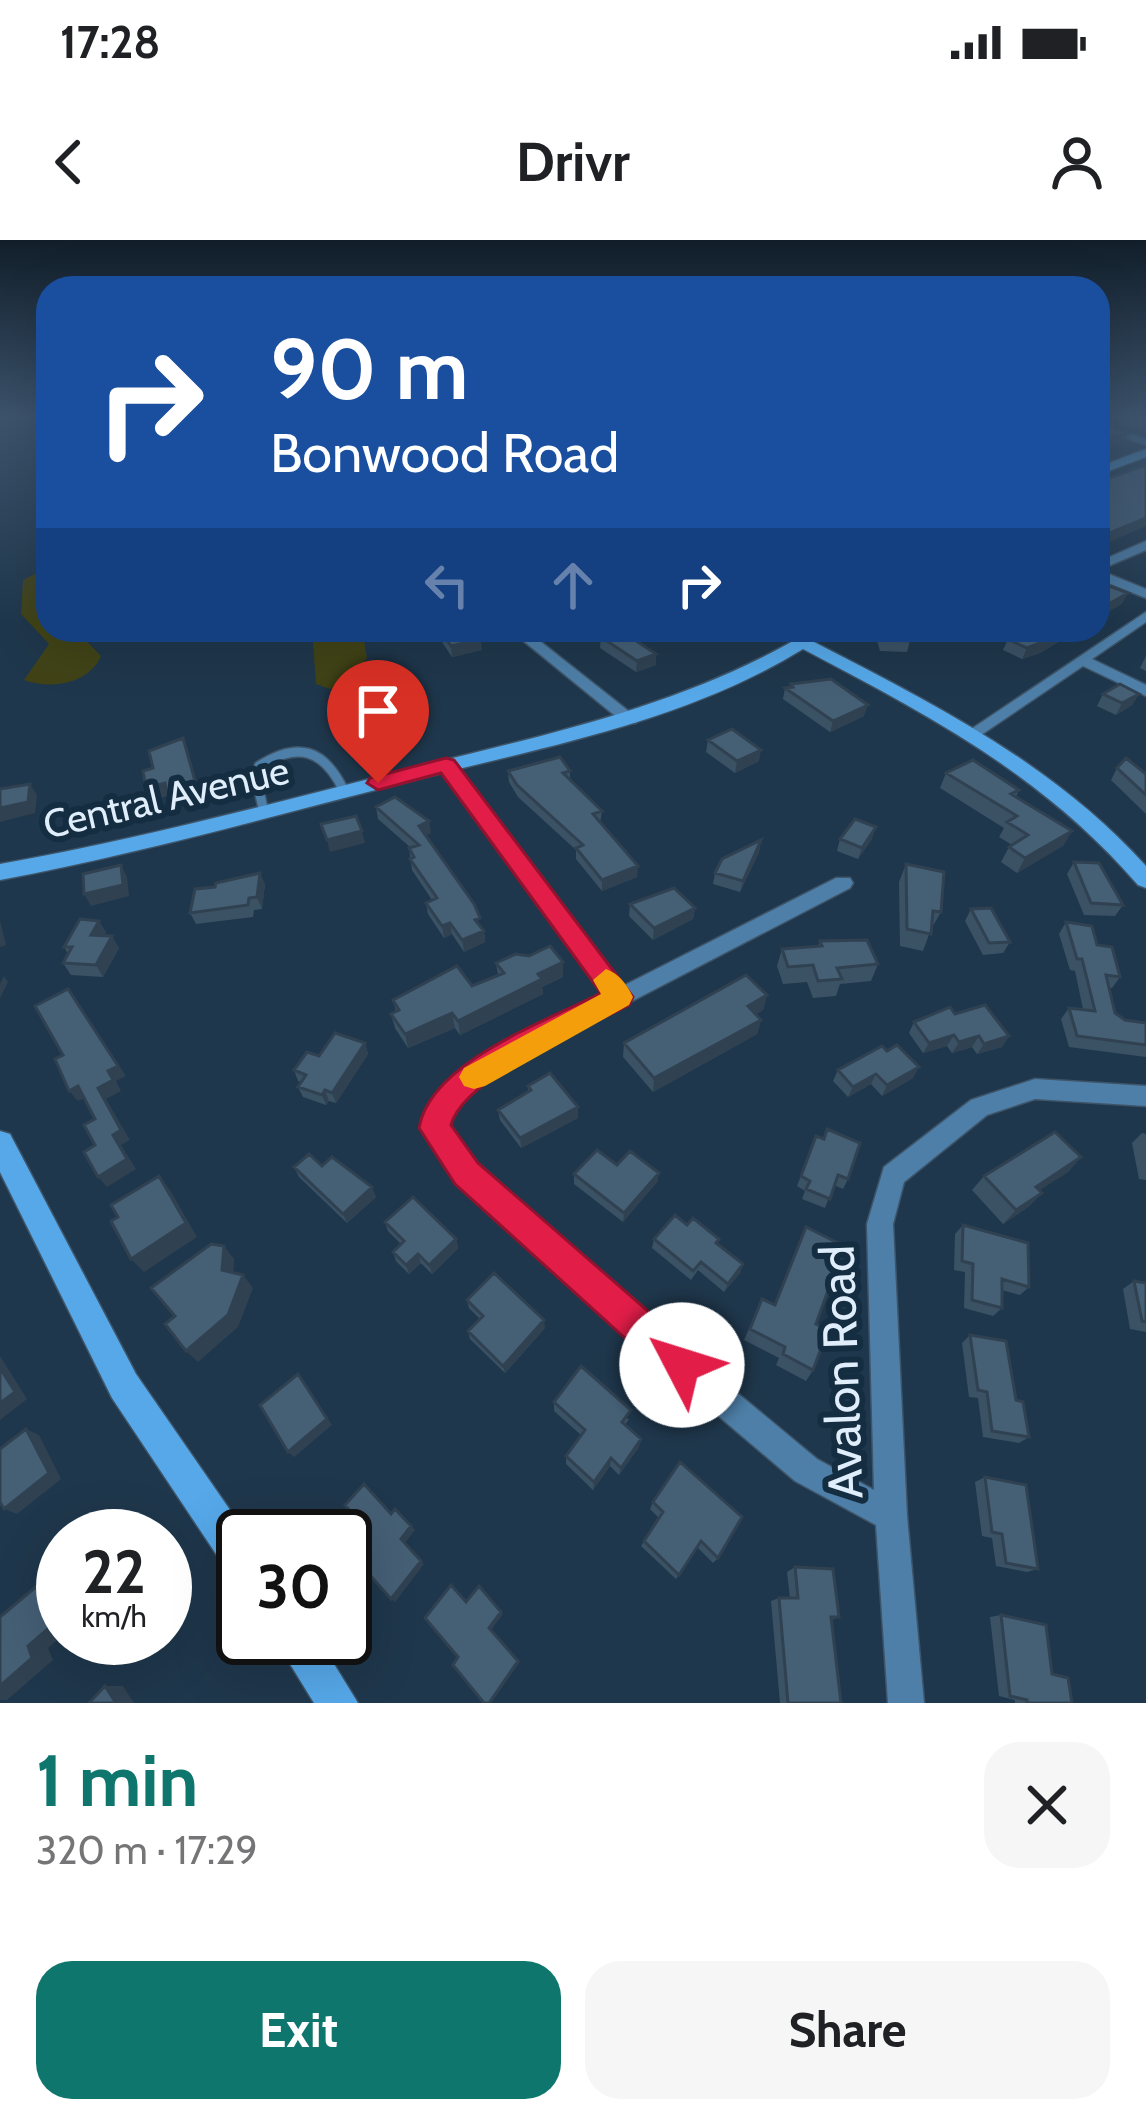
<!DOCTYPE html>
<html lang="en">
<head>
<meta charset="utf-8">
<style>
	body { margin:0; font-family:Cabin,sans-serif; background:#f6f6f6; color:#202124; height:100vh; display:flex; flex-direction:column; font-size:45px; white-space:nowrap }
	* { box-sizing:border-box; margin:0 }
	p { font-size:39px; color:#757577 }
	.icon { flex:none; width:66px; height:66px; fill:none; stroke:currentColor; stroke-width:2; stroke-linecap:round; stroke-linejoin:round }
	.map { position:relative; height:1463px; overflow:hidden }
	.drawer { display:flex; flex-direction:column; background:#fff; flex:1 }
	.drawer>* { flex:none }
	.hud { position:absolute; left:36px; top:36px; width:1074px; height:366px; border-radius:36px; box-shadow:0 12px 48px #0002; background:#1a4fa0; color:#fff; overflow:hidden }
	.speed { position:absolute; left:36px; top:1269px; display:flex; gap:24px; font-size:60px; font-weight:700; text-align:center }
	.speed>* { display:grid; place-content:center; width:156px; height:156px; border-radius:50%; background:#fff; box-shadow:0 12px 48px #0002; line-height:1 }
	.speed small { font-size:30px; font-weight:400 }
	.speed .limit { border:6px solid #111; border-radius:18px; background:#fff; color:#111 }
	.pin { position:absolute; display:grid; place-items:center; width:102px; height:102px; color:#fff; margin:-123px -51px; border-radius:50% 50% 50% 0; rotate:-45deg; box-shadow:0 0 12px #0007 }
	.pin .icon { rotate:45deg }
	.me { position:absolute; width:132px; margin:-66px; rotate:310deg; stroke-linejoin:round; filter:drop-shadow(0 0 9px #0008) }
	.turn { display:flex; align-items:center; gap:42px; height:252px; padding:0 36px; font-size:54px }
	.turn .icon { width:156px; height:156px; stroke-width:2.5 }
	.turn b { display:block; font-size:84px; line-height:102px }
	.lanes { display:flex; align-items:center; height:114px; padding:0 36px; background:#0003; justify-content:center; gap:60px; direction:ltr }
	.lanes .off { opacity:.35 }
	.round { display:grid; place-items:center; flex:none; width:126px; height:126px; border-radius:36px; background:#f6f6f6 }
	.head { display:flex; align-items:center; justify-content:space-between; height:204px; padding:0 36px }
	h1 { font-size:72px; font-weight:800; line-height:90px; color:#0f766e }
	.button { display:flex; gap:24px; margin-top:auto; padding:24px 36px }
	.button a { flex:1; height:138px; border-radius:36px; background:#0f766e; color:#fff; font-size:48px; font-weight:800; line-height:138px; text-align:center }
	.button a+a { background:#f6f6f6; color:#202124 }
	.status { display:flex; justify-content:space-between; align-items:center; height:84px; padding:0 60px; background:#fff; direction:ltr }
	.status svg { height:33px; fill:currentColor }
	header { display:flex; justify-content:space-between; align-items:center; height:156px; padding:0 36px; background:#fff; font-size:54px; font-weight:800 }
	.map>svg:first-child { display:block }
</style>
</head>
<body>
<div class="status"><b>17:28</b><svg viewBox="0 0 49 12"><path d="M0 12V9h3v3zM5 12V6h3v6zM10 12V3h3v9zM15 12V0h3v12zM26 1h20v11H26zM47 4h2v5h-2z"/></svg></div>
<header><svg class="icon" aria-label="back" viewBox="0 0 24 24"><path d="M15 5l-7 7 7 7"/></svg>Drivr<svg class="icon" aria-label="person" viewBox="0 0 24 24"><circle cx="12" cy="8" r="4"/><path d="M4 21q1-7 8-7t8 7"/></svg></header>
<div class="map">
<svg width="1146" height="1463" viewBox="0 0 1146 1463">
	<rect width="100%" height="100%" fill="#1f374c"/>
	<path fill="#414317" d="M37 333 48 334V390H76L101 416C89 444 50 450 24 440L49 404 21 374 23 340Z
		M312 390H362L367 418 350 446 330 449 316 444Z"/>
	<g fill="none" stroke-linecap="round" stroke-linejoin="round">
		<g stroke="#3e5468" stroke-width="12">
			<path id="lane" d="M264 572 256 538 259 526C298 501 324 509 344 551"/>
		</g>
		<g stroke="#3e5468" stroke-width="3">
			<path id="street" d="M1098 183 1146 199V205L1098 189Z
				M1146 301V310L1099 330 1146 349V358L1098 339V322Z
				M1146 372V382L1092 419 1146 445V456L1083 426 978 497 972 499 964 494Z
				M510 390H526L636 477V483H624Z
				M446 520 452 521 623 746 836 638H850L853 643 850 648 505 827 459 863 448 886 475 925 629 1063 817 1219 874 1250 867 984 884 927 971 860 1035 839 1146 846V866L1035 859 987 875 904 942 893 984 907 1276 924 1463H888L876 1285 795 1241 609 1083 457 941 426 896 423 888C443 818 546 785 606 754L440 529V521Z"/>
		</g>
		<g stroke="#3e5468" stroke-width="3">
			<path id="secondary" d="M1146 209V217L1098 235V227Z
				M812 390H831L814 402C934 464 1054 524 1146 626V648L1138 645C1043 535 930 476 803 409 683 483 541 507 407 542 272 576 138 614 0 640V624C135 600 267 565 400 531 543 495 684 467 812 390Z
				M0 891 10 894 136 1134 248 1296H243V1341L230 1335 112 1158 0 932Z
				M274 1398H318L358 1463H314Z"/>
		</g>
		<use href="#lane" stroke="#4e7fa8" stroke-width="9"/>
		<use href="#street" fill="#4e7fa8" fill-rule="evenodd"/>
		<use href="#secondary" fill="#56a8e9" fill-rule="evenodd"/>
	</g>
	<path fill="#3b5265" d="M1120 178H1146V190L1118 185Z
		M1098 182 1128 193 1124 202 1107 207 1098 204Z
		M437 390H476L482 410 452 417 438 396Z
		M874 390H907L910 401 907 412 880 411Z
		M1022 390H1078L1040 413 1022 419 1003 410 1008 399Z
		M601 397 656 425 636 432 600 408Z
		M1146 416V431L1140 428Z
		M791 444 864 476 830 492 783 459 785 448H790Z
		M1103 454H1139L1132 465 1116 475 1097 466Z
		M708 500 759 521 735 533 706 512Z
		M1117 528 1146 534V574L1111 540Z
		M508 531H570V539L602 571 600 583 637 637 602 651 576 619V610L518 557 509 542Z
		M946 533 1019 550 1016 557 1064 605 1017 633 1001 622 1009 607 1012 605 999 597 1004 588 940 548Z
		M376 567 431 593 426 595 484 691 485 702 464 712 452 694 444 698 428 674 426 663 432 660 412 630 409 608H411L378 579Z
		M840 599H872L858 619 837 611Z
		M761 600 759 612 740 652 713 644 715 633Z
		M1074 622 1123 665 1115 676 1084 675 1067 634Z
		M906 624 941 672 931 689 923 711 900 706 899 642Z
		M265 644 262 669 254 670 253 677 196 684 190 673Z
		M630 664 695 668 693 679 653 700 629 676Z
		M971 669 1010 702 1003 713 983 715 965 681Z
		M1066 682 1097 705 1120 737 1112 748H1109L1115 773 1125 780 1146 783V817L1069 807 1061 779 1069 768 1083 769 1075 731 1070 730 1059 694Z
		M106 692 104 696 119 708 103 737 71 735 63 723 68 714 64 707Z
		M820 701 878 724 871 741 840 744 836 756 813 758 807 742 783 744 777 726 782 709 818 706Z
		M496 723 563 737 542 747 543 754 460 795 455 788 408 808 395 788 391 774 396 771 393 760 472 746 498 735Z
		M767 755 763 770 756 774 761 780 757 794 653 852 623 817 624 803Z
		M914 782 1009 796 1002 807 977 814 972 807 952 813 947 806 923 813 909 793Z
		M365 803 368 814 336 863 329 861 326 865 303 857 298 847 301 842 298 841 294 830 319 816Z
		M838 830 913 838 882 856 871 844 848 857 833 841Z
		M528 846 578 878 521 908 500 880 498 870 528 852Z
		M827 889 848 939 843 949 834 945 825 968 802 959 805 951 797 946 816 896 823 899Z
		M1142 893 1146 894V940L1139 939 1132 903Z
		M1081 917 1068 932 1039 950 1042 953 1028 967 1003 984 972 950 984 936Z
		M617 925 659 933 657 942 623 982 574 944V934Z
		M322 926 376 957 347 983 299 937 294 927Z
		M385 982 456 999 458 1008 432 1034 421 1023 409 1034 396 1021 393 1012 401 1004 388 991Z
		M687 985 717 1004 743 1024 740 1033 724 1052 698 1030 691 1040 652 1008 654 999Z
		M963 985 1029 1047 1020 1055 1002 1050V1068L993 1076 964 1068 965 1032 954 1030 955 994Z
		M806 987 816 1084 813 1130 806 1141 776 1125 779 1118 744 1100 762 1059 774 1065Z
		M1134 1041 1146 1043V1092L1130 1089 1123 1049Z
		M467 1060 545 1088 505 1133 470 1099 468 1091 480 1079 469 1068Z
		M970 1095 1016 1160 1029 1197 1019 1203 983 1197 978 1158 969 1157 962 1103Z
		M554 1162 629 1179 625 1185 639 1207 619 1235 610 1226 593 1250 566 1224V1216L581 1195 554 1171Z
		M680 1222 718 1318 713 1323 697 1307 676 1339 641 1306 659 1278 650 1269 653 1262Z
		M985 1237 1038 1329 1027 1332 996 1326 992 1298 982 1296 975 1242Z
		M795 1327 839 1377 831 1380 841 1463H780L771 1361 779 1358H790L787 1332Z
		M1001 1375 1052 1434 1072 1463H1015V1460L999 1456 990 1377Z"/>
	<path fill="#304252" d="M1128 193 1124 202 1107 207 1111 197Z
		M1146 278V286L1098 307V298Z
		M1128 353 1122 364 1098 378V370Z
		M1065 390H1078L1040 413 1022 419 1027 408Z
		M481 399 482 410 452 417 451 406Z
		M656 414V425L636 432 637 421Z
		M1139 454 1132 465 1116 475 1122 463Z
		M868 465 864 476 830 492 833 481Z
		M409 497 411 508 371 519 369 507Z
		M183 498 199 553 173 565 168 556 152 560 146 548Z
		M761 510 759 521 735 533 737 521Z
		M30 544 37 555 35 573 0 582V568Z
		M429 581 431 593 421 598 419 586Z
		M876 587 872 599 858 619 862 608Z
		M362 591 365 603 330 612 327 600Z
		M1072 591 1064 605 1017 633 1025 618Z
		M761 600 759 612 740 652 743 641Z
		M121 625 127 637 129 656 91 666 84 654Z
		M638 626 637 637 602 651V640Z
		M260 633 265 644 262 669 257 657Z
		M695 668 693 679 653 700 654 688Z
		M0 681 6 705 0 707Z
		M99 681 106 692 98 707 91 695Z
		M450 683 452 694 444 698 442 686Z
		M484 691 485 702 464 712 462 700Z
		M112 696 119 708 103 737 96 725Z
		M563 722V737L542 747 543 754 460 795 458 781 538 734Z
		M4 736 8 742 0 758V744Z
		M68 749 126 836 116 841 121 851 106 859 130 900 121 905 136 929 107 947 98 937 113 895Z
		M767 755 763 770 744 781 748 766Z
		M452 773 455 788 408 808 405 794Z
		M761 780 757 794 653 852 654 838Z
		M954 795 947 806 923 813 929 803Z
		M979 796 972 807 952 813 959 802Z
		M1009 796 1002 807 977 814 984 804Z
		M365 803 368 814 336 863 332 853Z
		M919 827 913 838 882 856 887 845Z
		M876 834 871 844 848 857 853 847Z
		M78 846 87 857 78 861 69 851Z
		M325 850 329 861 326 865 322 855Z
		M578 867V878L521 908 520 898Z
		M1081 917 1068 932 1023 961 1036 947Z
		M659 933 657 942 623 982 624 973Z
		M159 936 170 950 197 997 144 1032 131 1019Z
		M372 947 376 957 347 983 343 974Z
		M1042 953 1028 967 1003 984 1016 970Z
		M456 999 458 1008 432 1034 429 1025Z
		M224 1006 234 1019 233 1043 222 1030Z
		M418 1014 421 1023 409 1034 406 1025Z
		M743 1024 740 1033 724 1052 728 1044Z
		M243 1035 253 1048 238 1087 198 1122 186 1111Z
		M544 1080 545 1088 505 1133 503 1126Z
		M0 1116 27 1159 0 1180Z
		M298 1134 332 1185 294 1217 288 1212Z
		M26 1189 39 1195 61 1239 17 1274 4 1269Z
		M641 1199 639 1207 619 1235 621 1228Z
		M611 1218 610 1226 593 1250 594 1242Z
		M411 1286 415 1290 405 1303 424 1324 395 1362 391 1359 401 1299Z
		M63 1365V1395L48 1408 53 1420 7 1460H0V1446L28 1406 54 1373Z
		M501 1372 503 1374 491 1390 520 1422 491 1463H489V1388Z
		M105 1446H123L134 1463H116Z"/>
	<path fill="#455f75" stroke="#304252" stroke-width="3" d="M1098 182 1128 193 1111 197 1098 193Z
		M1146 225V278L1098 298V242Z
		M1098 342H1099L1128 353 1098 370Z
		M440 390H476L481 399 451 406Z
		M620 390 656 414 637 421 601 397Z
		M881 390H907L910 401 884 400Z
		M1022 390H1065L1045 401 1027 408 1008 399Z
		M831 439 868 465 833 481 785 448 793 447 791 444Z
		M1120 444 1139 454 1122 463 1103 454Z
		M382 474 386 484 403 481 409 497 369 507 360 478Z
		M732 489 761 510 737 521 708 500Z
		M183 498 195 541 167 553 165 543 146 548 143 531 153 528 149 511Z
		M560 517 570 531 563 533 602 571 593 574 638 626 602 640 576 608 583 605 517 545 508 531Z
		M1126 518 1146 534V555L1117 528Z
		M973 520 1019 550 1011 554 1072 591 1025 618 1009 607 1028 595 1007 582 1017 576 946 533Z
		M30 544 28 562 0 568V549Z
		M395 557 429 581 419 586 474 664 480 678 475 680 484 691 462 700 450 683 442 686 426 663 437 658 410 619 414 617 409 608 419 605 376 567Z
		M356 576 362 591 327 600 321 584Z
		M855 579 876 587 862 608 840 599Z
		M761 600 743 641 715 633 722 619Z
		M1074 622 1099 623 1123 665 1091 663Z
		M906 624 944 632 941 672 933 671 931 694 907 689Z
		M121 625 123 645 84 654 83 634Z
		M260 633 257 657 249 658 248 665 190 673 195 649 215 647 216 643Z
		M674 648 695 668 654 688 630 664Z
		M991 668 1010 702 989 703 971 669Z
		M80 679 99 681 91 695 112 696 96 725 63 723 72 707H64Z
		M1066 682 1092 686 1097 705 1112 707 1120 737 1106 735 1115 773 1125 780 1146 783V805L1077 796 1069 768 1095 771 1082 719H1077Z
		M867 700 878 724 837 728 842 739 818 741 813 725 788 727 782 709 822 706 820 701Z
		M550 706 563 722 538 734 542 739 458 781 452 773 405 794 391 774 399 770 393 760 457 726 472 746 504 733 496 723 516 714 529 716Z
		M746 735 767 755 748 766 761 780 654 838 624 803Z
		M68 749 118 826 108 831 113 840 98 848 121 890 113 895 127 919 98 937 84 912 95 905 84 885 95 879 78 846 69 851 55 819 63 815 35 766Z
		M985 765 1009 796 984 804 979 796 959 802 954 795 929 803 914 782 950 767 955 774Z
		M335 793 365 803 332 853 325 850 322 855 298 847 306 835 294 830 307 812 319 816Z
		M897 805 919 827 887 845 876 834 853 847 838 830 882 806 887 811Z
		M550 833 578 867 520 898 498 870 531 850 528 846Z
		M827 889 860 903 848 939 838 935 830 959 806 949 810 941 801 936 816 896 824 899Z
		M1055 892 1081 917 1036 947 1042 953 1016 970 984 936Z
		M597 910 617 925 630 911 659 933 624 973 574 934Z
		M309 914 322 926 332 917 372 947 343 974 294 927Z
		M159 936 186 983 131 1019 111 981 118 977 111 965Z
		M413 957 456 999 429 1025 418 1014 406 1025 393 1012 404 1001 385 982Z
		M675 975 687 985 693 978 719 999 716 1003 743 1024 728 1044 701 1022 693 1031 654 999Z
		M963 985 1028 1003 1029 1047 1002 1039V1068L972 1060 973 1024 962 1021Z
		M806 987 844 1006 816 1084 828 1090 813 1130 783 1114 785 1107 750 1089 762 1059 775 1065Z
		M211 1004 224 1006 222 1030 243 1035 228 1075 186 1111 165 1084 175 1076 151 1048Z
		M494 1033 544 1080 503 1126 468 1091 483 1076 467 1060Z
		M1134 1041 1146 1043V1082L1142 1081Z
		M970 1095 1006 1101 1016 1160 1023 1162 1029 1197 992 1191 987 1152 978 1150Z
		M581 1126 631 1170 622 1182 641 1199 621 1228 611 1218 594 1242 566 1216 585 1190 554 1162Z
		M0 1128 15 1152 0 1163Z
		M298 1134 327 1179 288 1212 260 1165Z
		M26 1189 49 1233 4 1269 0 1262V1209Z
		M680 1222 742 1277 718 1318 701 1301 679 1335 644 1301 663 1272 653 1262Z
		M985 1237 1026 1245 1038 1329 1006 1323 1002 1294 992 1292Z
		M364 1244 391 1274 395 1269 411 1286 401 1299 421 1321 391 1359 355 1318 366 1305 352 1289 359 1281 345 1265Z
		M63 1324V1365L54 1373 57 1381 28 1406 32 1418 0 1446V1377Z
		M795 1327 833 1329 839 1377H831L841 1463H788L779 1358H798Z
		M451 1345 466 1362 479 1346 501 1372 489 1388 518 1421 489 1463H484L453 1425 458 1417 425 1378Z
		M1001 1375 1046 1385 1052 1434 1068 1438 1072 1463H1027V1460L1010 1456Z
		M105 1446 116 1463H89Z"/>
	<linearGradient id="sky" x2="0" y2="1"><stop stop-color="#111e2a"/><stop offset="0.46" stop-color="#3c536c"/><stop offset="1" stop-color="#3c536c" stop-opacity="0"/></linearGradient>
	<rect width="1146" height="383" fill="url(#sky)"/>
	<path fill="#e11d48" stroke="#92132f" stroke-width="3" d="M446 518 454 520 633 757 629 765C585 788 464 837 451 885L478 923 695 1112 701 1125 695 1138 682 1144 669 1138 455 944 419 888C430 822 547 781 601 753L441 533 378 550 367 543 370 538Z"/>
	<path fill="#f59e0b" d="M606 729C620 734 627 745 633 757L629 765 485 846 474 849 464 846 459 837 464 828 601 754 593 740Z"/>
	<g text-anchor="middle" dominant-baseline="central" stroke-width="12" stroke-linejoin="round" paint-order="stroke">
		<g font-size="39" fill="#e0eefc" stroke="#152d41">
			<text transform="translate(166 557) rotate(-13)">Central Avenue</text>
		</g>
		<g font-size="48" fill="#e0eefc" stroke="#152d41">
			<text transform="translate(841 1132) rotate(-92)">Avalon Road</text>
		</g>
	</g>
</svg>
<div class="speed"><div>22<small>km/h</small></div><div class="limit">30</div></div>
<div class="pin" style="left:378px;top:543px;background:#d93025"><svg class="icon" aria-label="arrive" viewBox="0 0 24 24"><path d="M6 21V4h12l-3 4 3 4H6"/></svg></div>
<svg class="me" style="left:682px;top:1125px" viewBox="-20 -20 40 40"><circle r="19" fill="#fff"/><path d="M0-13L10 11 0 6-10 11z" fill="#e11d48"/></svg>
<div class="hud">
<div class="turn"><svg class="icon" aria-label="right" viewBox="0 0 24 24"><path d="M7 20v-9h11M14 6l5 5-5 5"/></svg><div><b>90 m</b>Bonwood Road</div></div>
<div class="lanes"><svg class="icon off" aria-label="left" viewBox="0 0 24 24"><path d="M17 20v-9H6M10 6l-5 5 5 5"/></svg><svg class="icon off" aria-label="ahead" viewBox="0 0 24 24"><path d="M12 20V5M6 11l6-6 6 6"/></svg><svg class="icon" aria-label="right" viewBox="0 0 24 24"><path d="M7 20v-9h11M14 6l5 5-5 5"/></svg></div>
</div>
</div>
<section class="drawer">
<div class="head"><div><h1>1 min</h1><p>320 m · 17:29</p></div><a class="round"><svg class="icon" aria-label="close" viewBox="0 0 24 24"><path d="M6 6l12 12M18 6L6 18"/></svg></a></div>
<div class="button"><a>Exit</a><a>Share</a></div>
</section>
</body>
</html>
